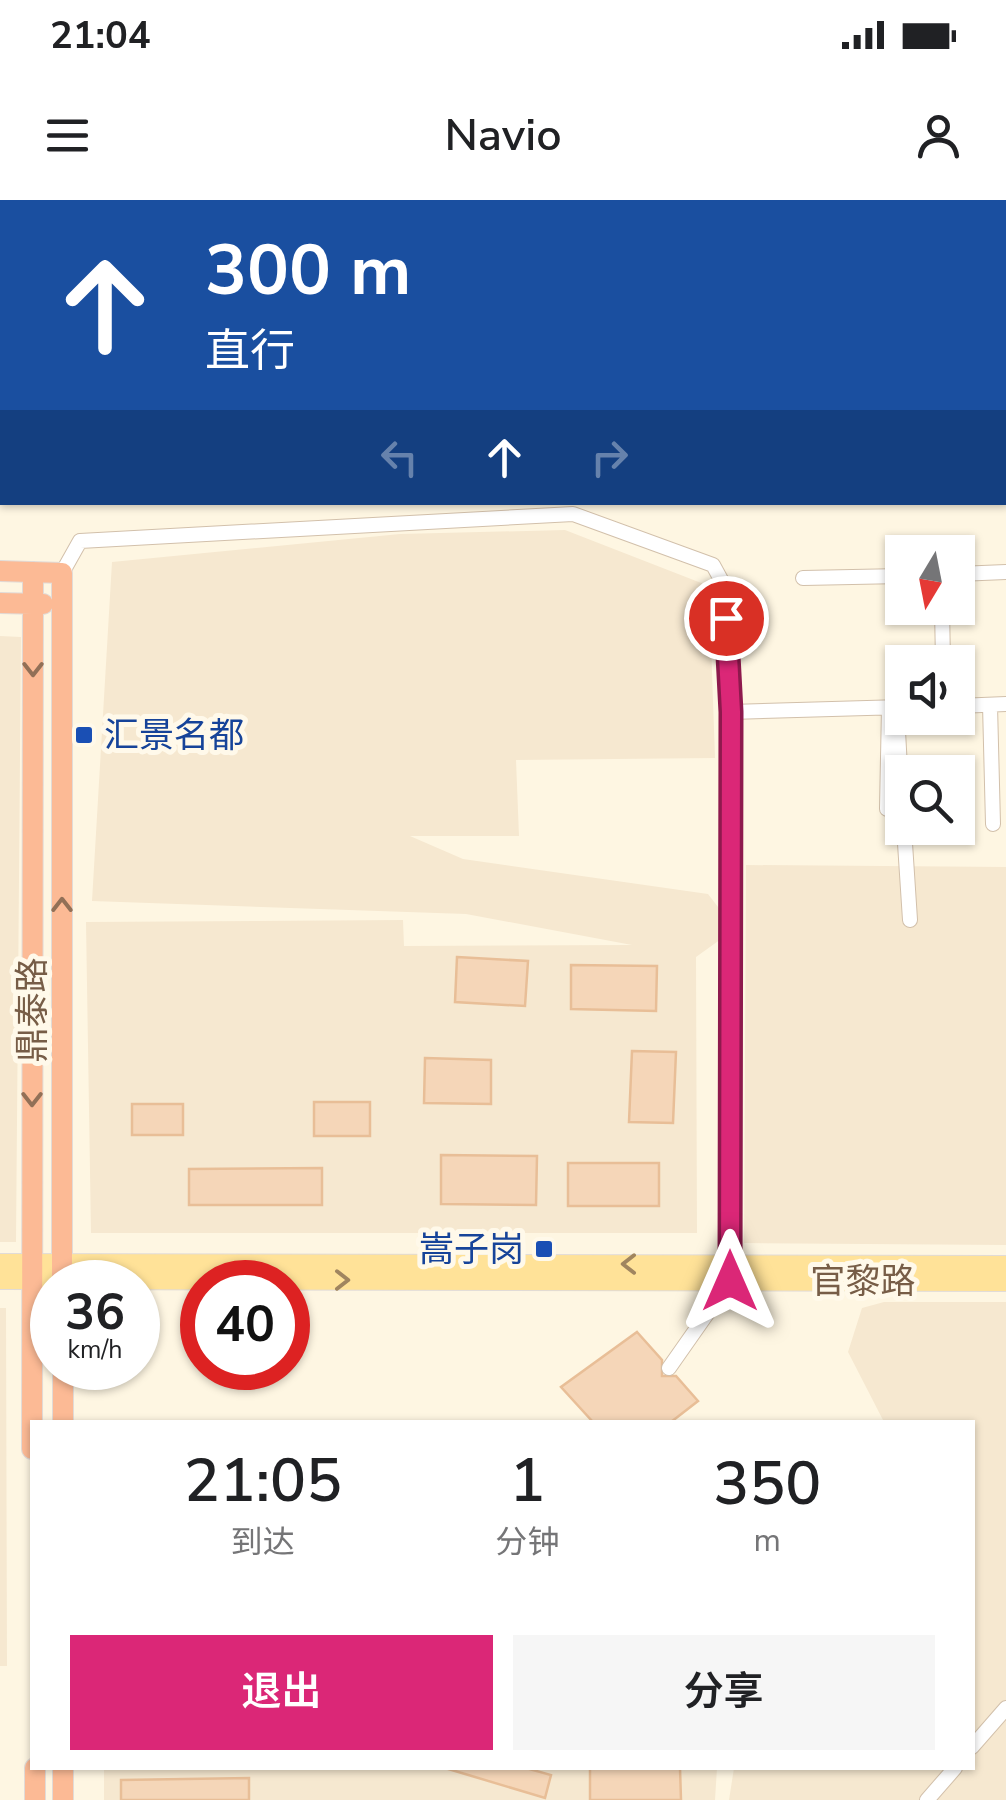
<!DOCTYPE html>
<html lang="zh">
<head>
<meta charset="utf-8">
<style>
	body { margin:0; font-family:"Nunito Sans","Noto Sans SC",sans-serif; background:#f6f6f6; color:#202124; height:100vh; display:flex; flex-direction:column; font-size:38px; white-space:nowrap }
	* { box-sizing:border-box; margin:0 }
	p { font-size:32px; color:#757577 }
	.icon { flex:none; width:55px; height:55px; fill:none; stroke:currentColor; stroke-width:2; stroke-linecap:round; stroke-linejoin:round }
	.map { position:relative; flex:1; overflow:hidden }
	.sheet { position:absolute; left:30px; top:1220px; width:945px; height:350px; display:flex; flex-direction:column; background:#fff; border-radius:0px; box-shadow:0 2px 8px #0004 }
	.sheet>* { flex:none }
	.hud { position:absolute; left:0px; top:0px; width:1008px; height:305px; box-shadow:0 2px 8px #0004; background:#1a4fa0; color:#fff; overflow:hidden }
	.needle { width:65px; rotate:190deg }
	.buttons { position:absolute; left:885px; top:335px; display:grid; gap:20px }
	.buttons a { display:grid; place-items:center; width:90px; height:90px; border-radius:0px; background:#fff; box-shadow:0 2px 8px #0004; font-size:50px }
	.speed { position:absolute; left:30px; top:1060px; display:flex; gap:20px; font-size:50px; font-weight:700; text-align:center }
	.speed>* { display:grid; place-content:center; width:130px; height:130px; border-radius:50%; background:#fff; box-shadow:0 2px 8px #0004; line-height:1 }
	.speed small { font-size:25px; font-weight:400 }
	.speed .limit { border:15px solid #d22; background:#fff; color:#111 }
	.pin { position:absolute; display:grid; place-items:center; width:85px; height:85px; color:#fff; margin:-42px; border:5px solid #fff; border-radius:50%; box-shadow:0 2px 10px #0007 }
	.me { position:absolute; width:110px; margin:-55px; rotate:0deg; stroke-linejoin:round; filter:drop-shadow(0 0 8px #0008) }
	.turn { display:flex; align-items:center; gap:35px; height:210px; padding:0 40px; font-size:45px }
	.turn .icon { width:130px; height:130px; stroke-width:2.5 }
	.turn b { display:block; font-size:70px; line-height:85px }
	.lanes { display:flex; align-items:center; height:95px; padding:0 40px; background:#0003; justify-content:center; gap:50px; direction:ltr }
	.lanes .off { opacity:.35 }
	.eta { display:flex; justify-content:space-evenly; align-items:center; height:170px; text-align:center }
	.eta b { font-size:60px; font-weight:600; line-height:70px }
	.primary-button { display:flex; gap:20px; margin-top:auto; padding:20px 40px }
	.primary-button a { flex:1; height:115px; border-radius:0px; background:#db2777; color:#fff; font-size:40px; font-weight:600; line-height:115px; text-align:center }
	.primary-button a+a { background:#f6f6f6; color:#202124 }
	.status { display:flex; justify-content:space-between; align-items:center; height:70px; padding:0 50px; background:#fff; direction:ltr }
	.status svg { height:28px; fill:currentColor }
	header { display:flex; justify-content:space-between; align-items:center; height:130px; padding:0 40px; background:#fff; font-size:45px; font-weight:600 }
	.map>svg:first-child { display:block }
</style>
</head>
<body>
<div class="status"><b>21:04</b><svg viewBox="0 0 49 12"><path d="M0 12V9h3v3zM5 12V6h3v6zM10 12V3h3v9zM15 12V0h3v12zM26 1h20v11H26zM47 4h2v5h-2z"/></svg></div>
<header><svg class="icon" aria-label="menu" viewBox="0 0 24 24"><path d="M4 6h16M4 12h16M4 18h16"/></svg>Navio<svg class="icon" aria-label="person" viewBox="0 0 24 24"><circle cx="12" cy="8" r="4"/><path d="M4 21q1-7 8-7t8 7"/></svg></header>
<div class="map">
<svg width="1006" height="1600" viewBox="0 0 1006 1600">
	<rect width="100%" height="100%" fill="#fef6e2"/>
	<path fill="#f6e8d0" d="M565 330 709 386 715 558 516 560 519 636H410L463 659 708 694 735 729 696 757 697 1033H91L86 722 403 720 404 746 632 745 466 714 92 701 112 362 400 334Z
		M0 436 21 437 16 1042H0Z
		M746 665 1006 667V1045L744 1043Z
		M884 1102H1006V1600H729L734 1568H972V1222H884L848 1152 862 1108Z
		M0 1108H6L7 1466H0Z
		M104 1568H717L715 1600H104Z"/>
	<path fill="#ceecc0" d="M0 0H1006V166L1005 2H2V161Z"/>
	<path fill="#f5d6b8" stroke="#e8be97" stroke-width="2.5" d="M457 757 528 761 525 806 455 802Z
		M571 765 657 766 656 811 571 809Z
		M632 851 676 852 673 923 629 922Z
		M425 858 491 860V904L424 903Z
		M314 902H370V936H314Z
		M132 904H183V935H132Z
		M441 955 537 956 536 1005 441 1004Z
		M568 963H659V1006H568Z
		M322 968V1005H189V969Z
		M637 1132 662 1160V1176H676L698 1201 671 1222H593L561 1187Z
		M445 1568H526L551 1575 545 1598Z
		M590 1568H680L681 1600H590Z
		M249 1578V1600H121V1580Z"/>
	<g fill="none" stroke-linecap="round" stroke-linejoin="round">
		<g stroke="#d2c0ab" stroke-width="16">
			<path id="minor" d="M1005 116H1006
				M0 121H2
				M62 373 80 341 573 314 713 365 725 387 731 512 902 507
				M958 374 1006 372
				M803 378 902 376
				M942 408 943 462
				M990 505 993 624
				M958 506 1006 504
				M897 513 902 604
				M887 609 889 508
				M904 628 910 720
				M669 1168 730 1081 731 512
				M972 1547 1006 1508
				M927 1600 955 1568"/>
		</g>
		<g stroke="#e1dbd7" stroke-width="20">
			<path id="major" d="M0 1063 1006 1065
				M0 1080 1006 1082"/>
		</g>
		<g stroke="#e1dbd7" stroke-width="22">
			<path id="highway" d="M0 371 62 373V1082
				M0 403 43 404
				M63 1168V1222
				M32 1249 33 372
				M35 1568V1600
				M63 1568V1600"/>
		</g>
		<use href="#minor" stroke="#fff" stroke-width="14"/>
		<use href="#major" stroke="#ffe298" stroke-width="18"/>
		<use href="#highway" stroke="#fcba95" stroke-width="20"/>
		<g stroke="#b9a0c8" stroke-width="8">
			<path id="rail" d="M1005 215H1006
				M0 242H2"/>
		</g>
		<use href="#rail" stroke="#fff9ea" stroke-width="4" stroke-dasharray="11" stroke-linecap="butt"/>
	</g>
	<defs><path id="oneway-chevron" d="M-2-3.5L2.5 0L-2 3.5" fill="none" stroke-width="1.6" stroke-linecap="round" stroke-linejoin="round" transform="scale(2.5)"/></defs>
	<g stroke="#927057">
		<use href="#oneway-chevron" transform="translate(33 469) rotate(90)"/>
		<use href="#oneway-chevron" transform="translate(62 705) rotate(-90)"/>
		<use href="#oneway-chevron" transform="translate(32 899) rotate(90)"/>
	</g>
	<g stroke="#a0855f">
		<use href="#oneway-chevron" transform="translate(629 1064) rotate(-180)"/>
		<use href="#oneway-chevron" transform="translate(342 1080)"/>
	</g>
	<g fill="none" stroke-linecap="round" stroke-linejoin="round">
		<g stroke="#8e194d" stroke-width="25">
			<path id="route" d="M726 418 731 512 730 1081"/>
		</g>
		<use href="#route" stroke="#db2777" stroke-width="18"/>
	</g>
	<g fill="#1a4fb4" stroke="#fff9ea" stroke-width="4">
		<rect x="74" y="525" width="20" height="20" rx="5"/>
		<rect x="534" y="1039" width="20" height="20" rx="5"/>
	</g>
	<g text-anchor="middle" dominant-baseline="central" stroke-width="10" stroke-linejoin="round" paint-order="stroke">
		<g font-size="35" fill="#164399" stroke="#fff9ea" text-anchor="start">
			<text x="104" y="535">汇景名都</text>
			<text x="524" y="1049" text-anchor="end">嵩子岗</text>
		</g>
		<g font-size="35" fill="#775d47" stroke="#fff9ea">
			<text transform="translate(32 810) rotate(-90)">鼎泰路</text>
			<text x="863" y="1081">官黎路</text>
		</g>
	</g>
</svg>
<div class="buttons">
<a><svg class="needle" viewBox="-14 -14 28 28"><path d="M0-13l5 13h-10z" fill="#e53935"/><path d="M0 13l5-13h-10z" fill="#757577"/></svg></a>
<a><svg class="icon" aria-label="sound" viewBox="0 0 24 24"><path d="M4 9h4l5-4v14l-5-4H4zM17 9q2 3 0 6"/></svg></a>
<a><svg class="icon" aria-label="search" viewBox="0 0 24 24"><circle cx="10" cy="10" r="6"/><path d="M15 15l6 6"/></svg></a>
</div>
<div class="speed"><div>36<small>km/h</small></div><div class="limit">40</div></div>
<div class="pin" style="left:726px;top:418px;background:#d93025"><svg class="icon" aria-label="arrive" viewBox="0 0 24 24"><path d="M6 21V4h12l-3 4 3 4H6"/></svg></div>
<svg class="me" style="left:730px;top:1081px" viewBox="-20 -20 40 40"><path d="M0-17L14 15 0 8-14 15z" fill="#db2777" stroke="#fff" stroke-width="4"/></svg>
<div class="hud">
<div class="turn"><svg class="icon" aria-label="ahead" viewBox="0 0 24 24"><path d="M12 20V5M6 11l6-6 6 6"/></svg><div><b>300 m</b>直行</div></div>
<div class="lanes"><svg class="icon off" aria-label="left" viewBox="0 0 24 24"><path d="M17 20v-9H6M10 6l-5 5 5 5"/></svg><svg class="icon" aria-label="ahead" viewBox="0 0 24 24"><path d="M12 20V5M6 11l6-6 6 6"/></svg><svg class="icon off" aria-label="right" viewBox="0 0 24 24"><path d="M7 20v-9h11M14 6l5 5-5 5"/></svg></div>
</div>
<section class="sheet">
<div class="eta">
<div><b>21:05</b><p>到达</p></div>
<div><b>1</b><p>分钟</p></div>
<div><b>350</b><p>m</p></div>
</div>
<div class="primary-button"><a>退出</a><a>分享</a></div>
</section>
</div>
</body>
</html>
